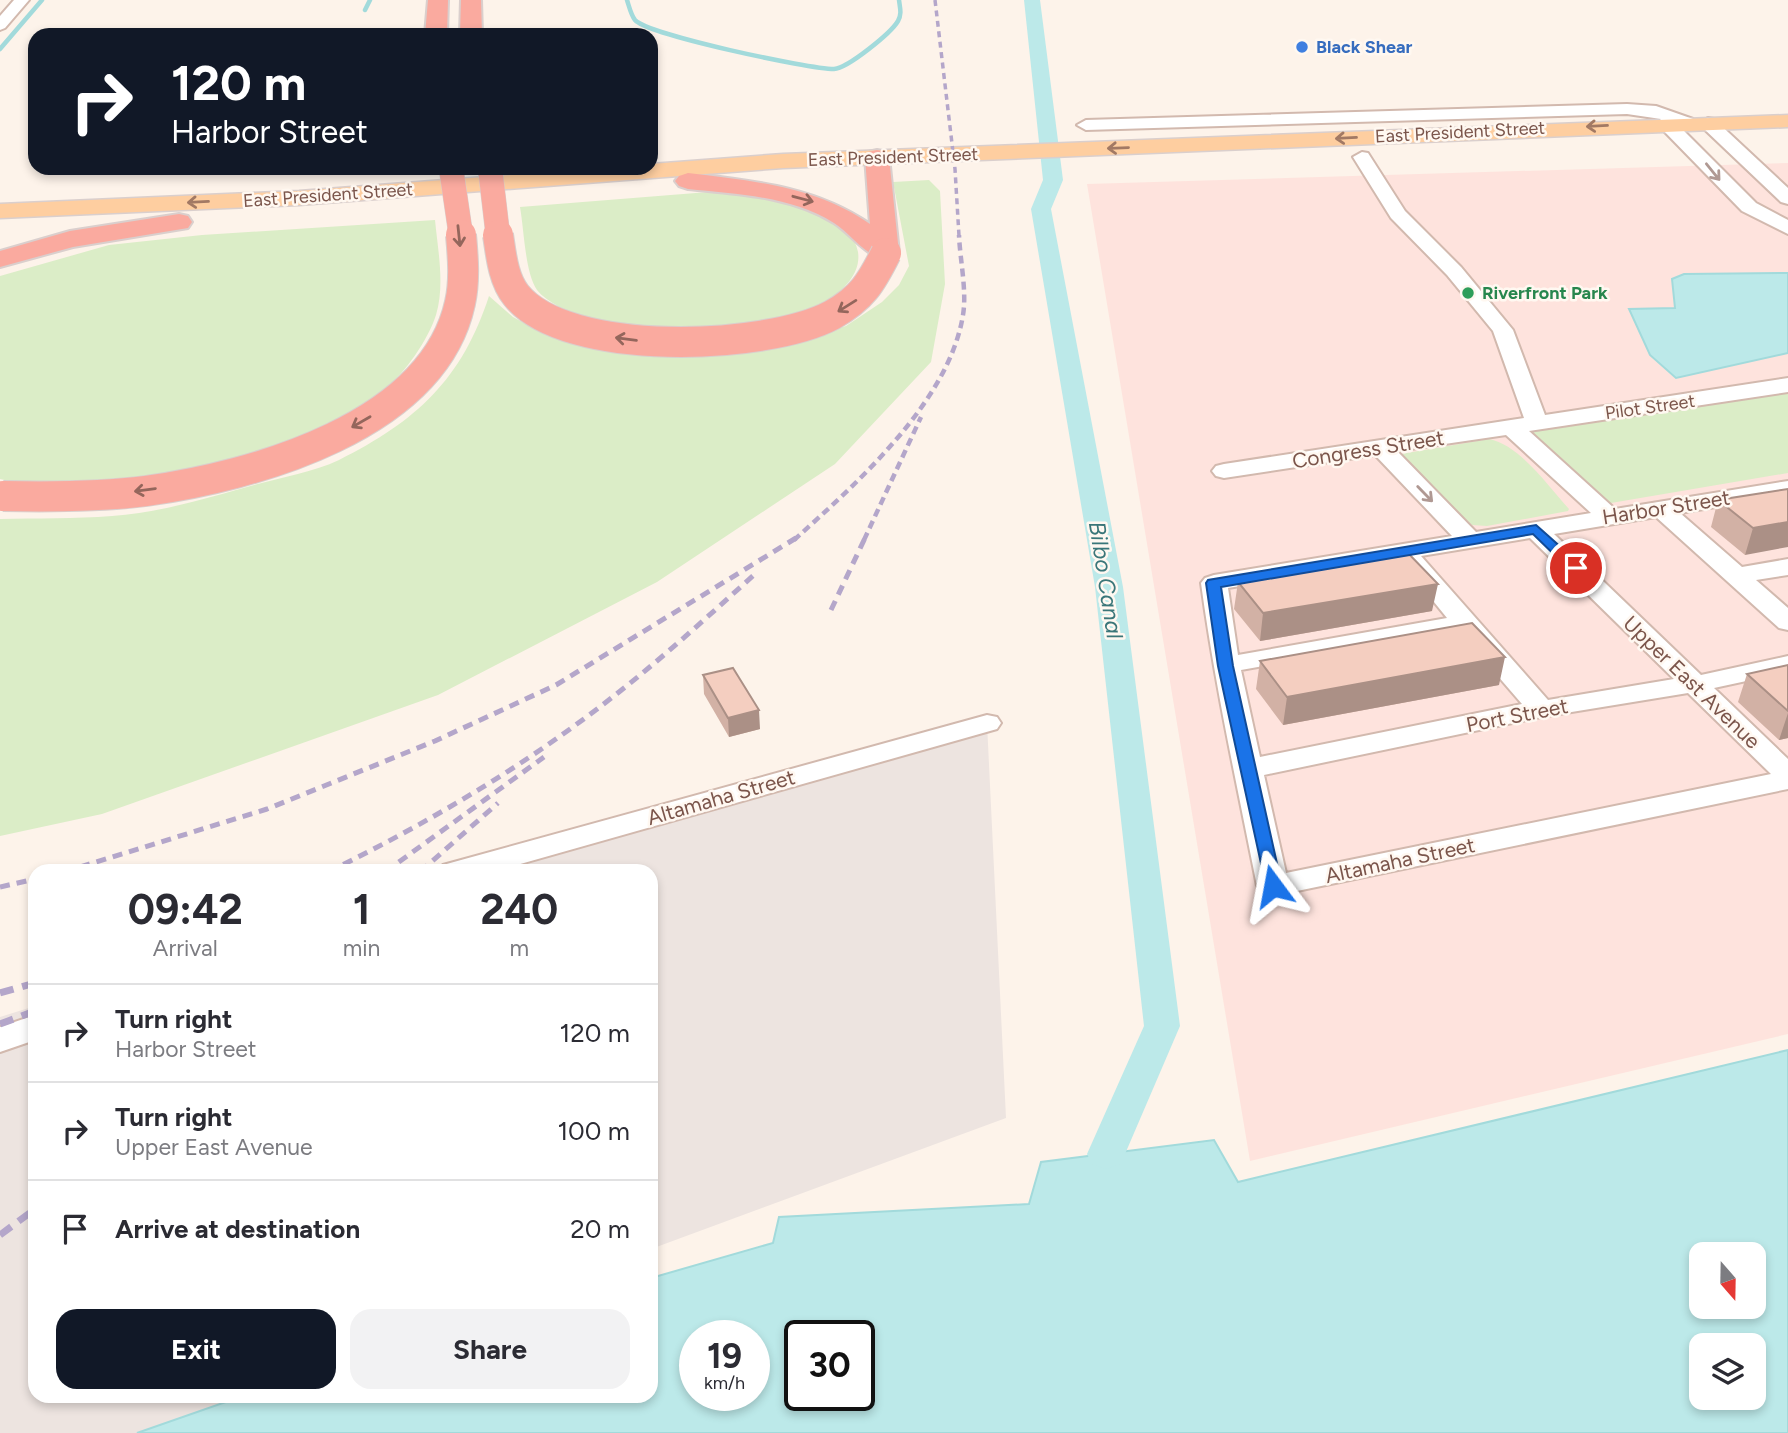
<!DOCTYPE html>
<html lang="en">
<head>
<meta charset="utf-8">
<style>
	body { margin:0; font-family:Figtree,sans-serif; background:#f2f2f3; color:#2b2b33; height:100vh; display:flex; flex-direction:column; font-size:26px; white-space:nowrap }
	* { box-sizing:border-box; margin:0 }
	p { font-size:23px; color:#7c7c81 }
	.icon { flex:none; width:38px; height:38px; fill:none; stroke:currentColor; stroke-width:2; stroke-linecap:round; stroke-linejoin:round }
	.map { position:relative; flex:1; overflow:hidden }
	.drawer { position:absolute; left:28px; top:864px; width:630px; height:539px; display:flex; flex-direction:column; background:#fff; border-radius:21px; box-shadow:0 4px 10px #0003 }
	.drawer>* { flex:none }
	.guide { position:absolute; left:28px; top:28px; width:630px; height:147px; border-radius:21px; box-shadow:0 4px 10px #0003; background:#111827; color:#fff; overflow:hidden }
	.needle { width:46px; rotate:160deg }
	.buttons { position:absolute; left:1689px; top:1242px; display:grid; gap:14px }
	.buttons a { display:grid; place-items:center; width:77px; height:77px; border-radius:14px; background:#fff; box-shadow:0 4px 10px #0003; font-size:35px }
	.speed { position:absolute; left:679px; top:1320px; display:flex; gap:14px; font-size:35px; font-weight:700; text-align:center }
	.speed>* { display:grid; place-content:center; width:91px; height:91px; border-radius:50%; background:#fff; box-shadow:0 4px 10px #0003; line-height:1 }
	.speed small { font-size:18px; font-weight:400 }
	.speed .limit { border:4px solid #111; border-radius:10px; background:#fff; color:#111 }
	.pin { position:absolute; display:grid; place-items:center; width:60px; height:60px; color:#fff; margin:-30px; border:4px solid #fff; border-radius:50%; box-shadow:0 2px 7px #0007 }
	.me { position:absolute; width:77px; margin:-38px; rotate:347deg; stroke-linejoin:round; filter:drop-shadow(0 0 5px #0008) }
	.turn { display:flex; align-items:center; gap:24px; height:147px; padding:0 28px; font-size:32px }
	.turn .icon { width:91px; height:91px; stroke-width:2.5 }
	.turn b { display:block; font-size:49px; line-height:60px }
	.eta { display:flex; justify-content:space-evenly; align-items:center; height:119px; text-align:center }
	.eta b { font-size:42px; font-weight:700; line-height:49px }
	.cta { display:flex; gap:14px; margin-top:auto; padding:14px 28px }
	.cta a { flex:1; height:80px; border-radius:21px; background:#111827; color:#fff; font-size:28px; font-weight:700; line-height:80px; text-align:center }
	.cta a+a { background:#f2f2f3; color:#2b2b33 }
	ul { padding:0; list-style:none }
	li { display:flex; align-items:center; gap:21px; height:98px; padding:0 28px; border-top:2px solid #e1e1e2 }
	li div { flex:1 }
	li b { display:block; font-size:26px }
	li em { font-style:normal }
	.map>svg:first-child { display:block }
</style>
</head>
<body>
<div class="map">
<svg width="1788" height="1433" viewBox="0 0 1788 1433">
	<rect width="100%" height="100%" fill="#fdf3ea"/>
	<path fill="#fee3dd" d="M1788 163V1034L1250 1161 1087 184Z"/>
	<path fill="#ede4e0" d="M987 723 1006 1118 651 1249V872H454Z
		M35 1006V1396L247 1397 148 1433H0V1017Z"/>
	<path fill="#dbedc7" d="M929 180 940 191 945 284 931 362 835 464 657 582 438 695 102 814 0 836V519C37 518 75 519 112 516 157 513 204 499 247 487 277 478 312 473 339 460 417 421 462 379 489 296L513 317 546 335 586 346 795 341 846 326 882 302 899 285 909 266 893 182Z
		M721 191C757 195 851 208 858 252 861 272 846 288 830 299 791 325 742 324 697 328 682 329 665 332 649 331 619 329 556 314 537 290 525 273 524 229 520 207Z
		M435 220C438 251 445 285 436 315 428 340 405 373 385 389 306 455 100 503 0 479V276L109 245 202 235Z
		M1788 393V473L1605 504 1536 441 1533 432Z
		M1489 439C1520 445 1548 486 1569 509L1568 511 1487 526 1472 525 1403 461 1401 454Z"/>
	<path fill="#bce9e9" stroke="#a2dadb" stroke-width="2" fill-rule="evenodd" d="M1788 273V353L1676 378 1650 355 1629 309 1675 308 1672 279 1684 274Z
		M1788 1050V1433H137L240 1397 651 1396V1278L773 1243 779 1217 1029 1204 1041 1162 1214 1140 1238 1182ZM1701 1255H1754V1307H1701ZM695 1335H754V1395H695ZM800 1335H859V1395H800ZM1701 1346H1754V1398H1701Z"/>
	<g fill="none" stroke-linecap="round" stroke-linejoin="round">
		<path stroke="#a2dadb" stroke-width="4.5" d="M627 0C629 6 631 15 635 20 648 35 809 69 834 69 848 68 891 33 898 21 902 14 900 8 899 0
			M365 10 370 0
			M0 49 42 0"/>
		<path fill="#bce9e9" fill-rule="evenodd" d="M1024 0H1040L1063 180 1051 209 1123 587 1180 1026 1125 1154 1120 1164 1106 1169 1092 1164 1087 1154 1144 1026 1095 587 1031 209 1043 180Z"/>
		<g stroke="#d2b9ae" stroke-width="4">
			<path id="minor" d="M14 0H29L5 28 0 30V16Z
				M1627 104 1656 106 1693 119 1696 123 1693 127 1679 126 1756 203 1788 220V234L1742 211 1660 127 1657 123 1661 119 1627 114 1086 130 1077 125 1086 120Z
				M1708 118 1714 119 1788 188V204L1781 202 1702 127 1699 123Z
				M1362 152 1368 153 1405 211 1461 267 1513 330 1545 415 1788 378V392L1529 431 1615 509 1788 481V495L1680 513 1742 567 1788 559V575L1756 580 1788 608V630L1779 628 1656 517 1554 534 1701 675 1788 656V672L1714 688 1788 759V789L1273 896 1262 893 1257 886C1237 785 1215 686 1201 583L1205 578 1214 575 1452 536 1375 455 1224 478 1216 476 1212 471 1216 466 1224 464 1524 418 1493 331 1447 275 1391 218 1353 157ZM1506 435 1591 513 1476 532 1397 451ZM1530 538 1674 679 1548 700 1421 556ZM1400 560 1447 618 1238 655 1228 588ZM1459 631 1522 704 1260 757 1241 670ZM1688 693 1771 774 1286 873 1264 775 1541 717Z
				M987 715 997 717 1001 723 997 729 492 872H439L443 865Z
				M35 1015V1040L0 1052V1027Z"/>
		</g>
		<g stroke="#dacfcd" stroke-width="3">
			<path id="major" d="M1788 115V127L783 168 299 205 0 218V204L299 191 603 168H651V164L783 154Z"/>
		</g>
		<g stroke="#dacfcd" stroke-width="4">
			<path id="highway" d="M428 0H448L447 35H425Z
				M461 0H481L482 35H460Z
				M877 150 886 152 889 157 899 253 896 259C871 265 853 235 834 223 791 196 737 194 688 189L679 186 675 181 679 176 688 173C753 181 815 186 870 224L865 157 868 152Z
				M179 214 188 216 192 222 188 228 73 247 0 267V251L70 231Z"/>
		</g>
		<use href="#minor" fill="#fff" fill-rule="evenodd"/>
		<use href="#major" fill="#fecea0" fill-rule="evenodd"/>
		<use href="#highway" fill="#faaa9f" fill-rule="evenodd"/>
		<path stroke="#b4a6ca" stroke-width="3.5" stroke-dasharray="6 4.5" stroke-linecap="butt" d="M935 0 955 169 959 236"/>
		<path stroke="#b4a6ca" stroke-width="4.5" stroke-dasharray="8 5" stroke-linecap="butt" d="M794 540C856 484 949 402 963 315 967 291 960 260 959 235
			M864 540 921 417"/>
		<path stroke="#b4a6ca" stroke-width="5" stroke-dasharray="10 7" stroke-linecap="butt" d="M831 610 865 538
			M64 872 267 809 435 741 556 685 796 538
			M328 872C424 825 516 771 601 706 655 665 705 619 755 574
			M385 872 544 757
			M420 872 498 803
			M0 887 35 879"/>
		<path stroke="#b4a6ca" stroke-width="7" stroke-dasharray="14 9" stroke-linecap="butt" d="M0 993 35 983
			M0 1024 35 1011
			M0 1235 35 1209"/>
		<g stroke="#dacfcd" stroke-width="25" stroke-linecap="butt">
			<path id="highway-bridge-far1" d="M451 168 461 236
				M490 168 498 236"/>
		</g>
		<g stroke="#dacfcd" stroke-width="32" stroke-linecap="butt">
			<path id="highway-bridge" d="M498 235C501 254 503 279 516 295 566 358 767 350 832 315 862 298 871 283 886 253
				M3 496C51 497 99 497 146 491 253 476 433 427 460 303 465 281 463 257 461 235"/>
		</g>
		<use href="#highway-bridge-far1" stroke="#faaa9f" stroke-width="24"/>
		<use href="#highway-bridge" stroke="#faaa9f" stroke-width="30"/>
	</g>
	<path fill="#d2b1a5" d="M1788 489 1745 555 1711 527 1718 500Z
		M1238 582 1432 611 1260 641 1234 609Z
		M1260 661 1499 685 1283 725 1256 689Z
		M1788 665V738L1779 740 1738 702 1747 674Z
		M703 675 760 729 729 737 704 694Z"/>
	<path fill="#ab9086" d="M1788 522V547L1745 555 1753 528Z
		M1438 584 1432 611 1260 641 1263 613Z
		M1505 657 1499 685 1283 725 1287 697Z
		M759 710 760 729 729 737 728 718Z
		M1788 713V738L1779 740Z"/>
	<path fill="#f4cec0" stroke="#ab9086" stroke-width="2" d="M1788 489V522L1753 528 1718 500Z
		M1406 551 1438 584 1263 613 1238 582Z
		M1472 623 1505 657 1287 697 1260 661Z
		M1788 665V711L1747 674Z
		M733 668 759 710 728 718 703 675Z"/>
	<defs><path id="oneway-shaft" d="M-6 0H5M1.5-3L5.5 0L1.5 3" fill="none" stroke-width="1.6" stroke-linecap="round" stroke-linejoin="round" transform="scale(1.75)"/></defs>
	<g stroke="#a27964">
		<use href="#oneway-shaft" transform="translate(1597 126) rotate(177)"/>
		<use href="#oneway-shaft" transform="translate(1346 138) rotate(177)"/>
		<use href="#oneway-shaft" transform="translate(1118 148) rotate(178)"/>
		<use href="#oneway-shaft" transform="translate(198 202) rotate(177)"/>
	</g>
	<g stroke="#b09993">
		<use href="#oneway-shaft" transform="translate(1713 172) rotate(51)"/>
		<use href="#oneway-shaft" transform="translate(1425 494) rotate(46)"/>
	</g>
	<g stroke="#94665c">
		<use href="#oneway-shaft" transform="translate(803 199) rotate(15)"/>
		<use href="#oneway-shaft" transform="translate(459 236) rotate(84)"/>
		<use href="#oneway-shaft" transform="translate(847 306) rotate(148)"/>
		<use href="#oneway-shaft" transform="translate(626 339) rotate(-173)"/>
		<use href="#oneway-shaft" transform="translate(361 422) rotate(150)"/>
		<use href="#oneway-shaft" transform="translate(145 490) rotate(172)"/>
	</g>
	<path fill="#1a73e8" stroke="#114b97" stroke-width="2" d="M1536 525 1581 565V571H1571L1533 534 1221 587 1233 666 1282 886 1273 892 1267 891 1218 666 1206 583 1208 580Z"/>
	<circle fill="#3f7fe0" stroke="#fff8f1" stroke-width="2.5" cx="1302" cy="47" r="7"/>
	<circle fill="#2e9e5b" stroke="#fff8f1" stroke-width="2.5" cx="1468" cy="293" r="7"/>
	<g text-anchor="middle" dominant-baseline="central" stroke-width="5" stroke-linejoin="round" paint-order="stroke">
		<g font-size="18" font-weight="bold" fill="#366cbe" stroke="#fff8f1" text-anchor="start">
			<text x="1316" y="47">Black Shear</text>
		</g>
		<g font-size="18" fill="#7b554b" stroke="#fff8f1">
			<text transform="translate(1460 132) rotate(-3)">East President Street</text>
			<text transform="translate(893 157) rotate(-2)">East President Street</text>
			<text transform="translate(328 195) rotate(-4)">East President Street</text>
			<text transform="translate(1650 407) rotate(-8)">Pilot Street</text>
		</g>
		<g font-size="18" font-weight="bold" fill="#27864d" stroke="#fff8f1" text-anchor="start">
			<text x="1482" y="293">Riverfront Park</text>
		</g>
		<g font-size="21" fill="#7b554b" stroke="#fff8f1">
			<text transform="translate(1368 449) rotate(-9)">Congress Street</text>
			<text transform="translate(1666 507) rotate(-9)">Harbor Street</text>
			<text transform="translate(1692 682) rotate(44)">Upper East Avenue</text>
			<text transform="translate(1517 715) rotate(-11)">Port Street</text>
			<text transform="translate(721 797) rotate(-16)">Altamaha Street</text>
			<text transform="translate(1400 860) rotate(-12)">Altamaha Street</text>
		</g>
		<g font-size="23" font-style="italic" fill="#3a7679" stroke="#fff8f1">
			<text transform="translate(1106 580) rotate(81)">Bilbo Canal</text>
		</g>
	</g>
</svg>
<div class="buttons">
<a><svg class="needle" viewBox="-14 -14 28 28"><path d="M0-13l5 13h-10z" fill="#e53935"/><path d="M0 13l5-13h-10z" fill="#7c7c81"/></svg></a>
<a><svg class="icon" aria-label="layers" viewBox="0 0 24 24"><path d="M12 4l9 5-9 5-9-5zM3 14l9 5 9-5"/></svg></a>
</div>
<div class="speed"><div>19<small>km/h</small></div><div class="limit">30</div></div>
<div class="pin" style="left:1576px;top:568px;background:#d93025"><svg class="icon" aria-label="arrive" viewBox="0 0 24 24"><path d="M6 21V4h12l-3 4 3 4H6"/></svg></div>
<svg class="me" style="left:1273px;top:886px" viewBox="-20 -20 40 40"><path d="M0-17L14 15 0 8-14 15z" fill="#1a73e8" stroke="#fff" stroke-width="4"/></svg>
<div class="guide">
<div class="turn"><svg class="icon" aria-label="right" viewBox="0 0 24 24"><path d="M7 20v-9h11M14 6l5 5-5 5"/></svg><div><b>120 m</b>Harbor Street</div></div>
</div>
<section class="drawer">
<div class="eta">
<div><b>09:42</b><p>Arrival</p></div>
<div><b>1</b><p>min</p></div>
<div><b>240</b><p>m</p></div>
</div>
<ul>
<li><svg class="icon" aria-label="right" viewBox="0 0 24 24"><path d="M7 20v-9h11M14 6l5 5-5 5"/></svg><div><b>Turn right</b><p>Harbor Street</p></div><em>120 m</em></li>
<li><svg class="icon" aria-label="right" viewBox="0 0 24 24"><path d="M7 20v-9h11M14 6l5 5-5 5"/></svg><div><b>Turn right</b><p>Upper East Avenue</p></div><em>100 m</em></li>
<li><svg class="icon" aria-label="arrive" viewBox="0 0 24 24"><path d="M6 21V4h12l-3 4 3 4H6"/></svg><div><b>Arrive at destination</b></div><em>20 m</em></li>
</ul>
<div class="cta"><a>Exit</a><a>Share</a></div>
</section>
</div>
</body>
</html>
